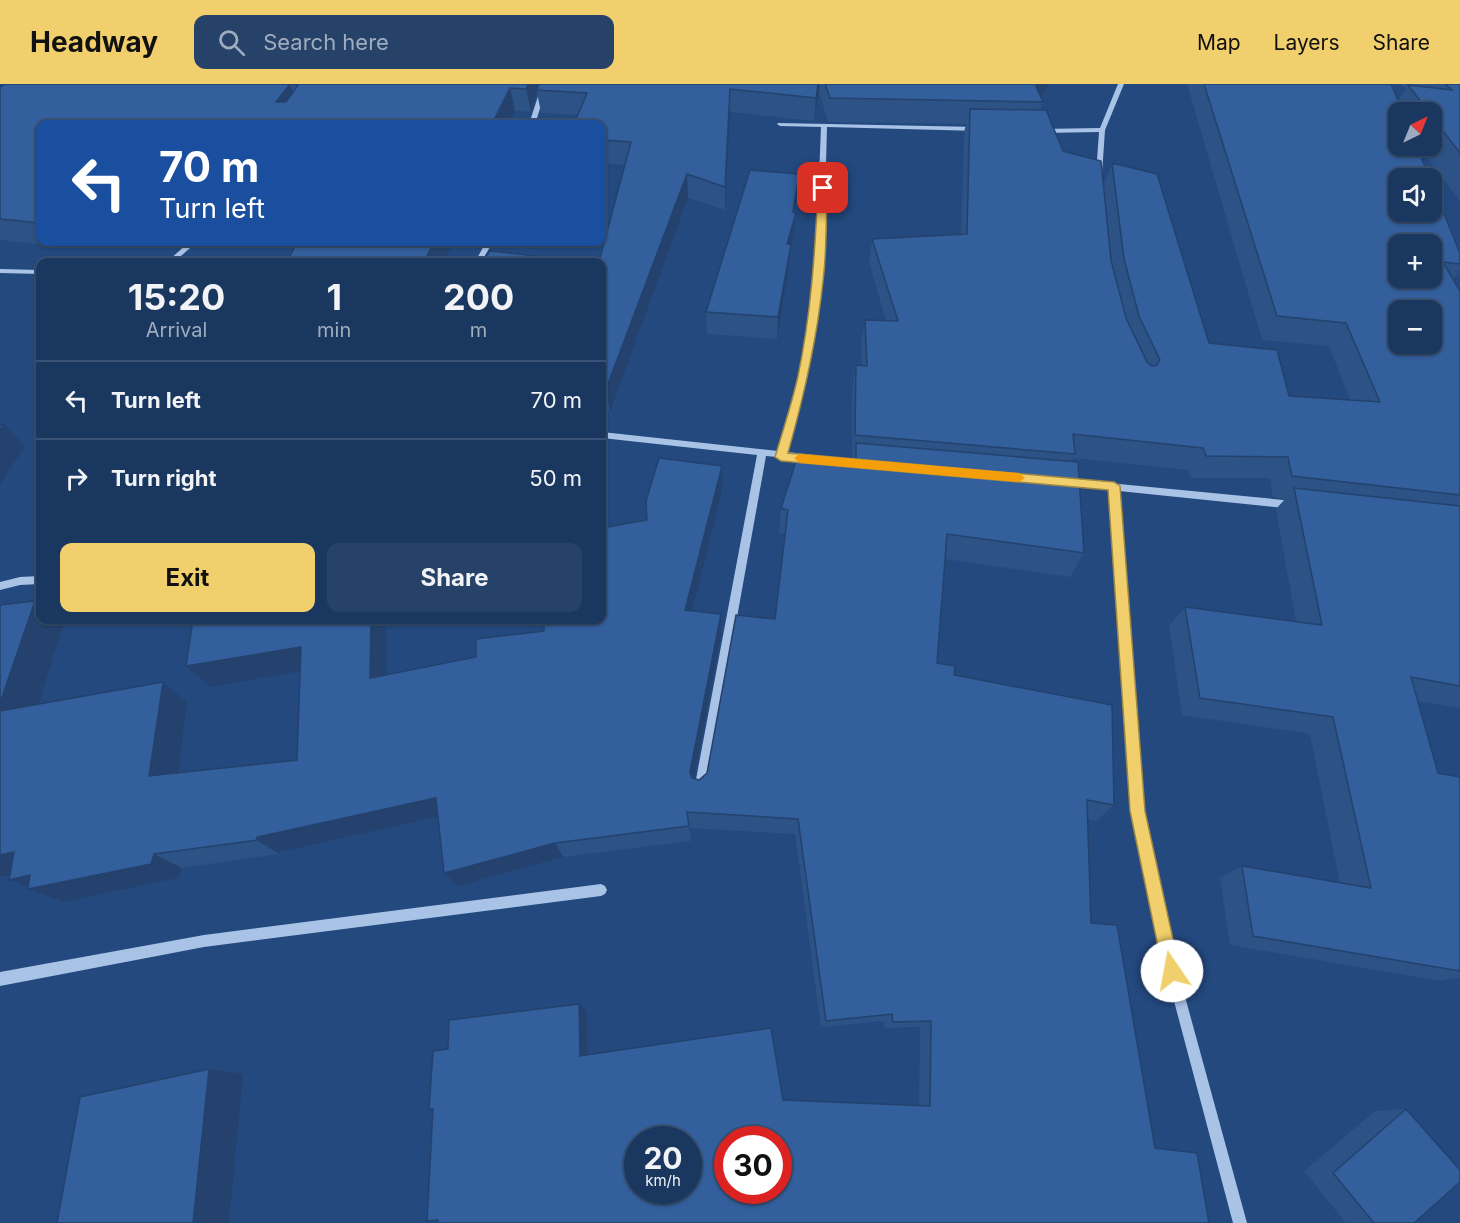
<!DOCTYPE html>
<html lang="en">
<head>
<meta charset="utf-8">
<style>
	body { margin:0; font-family:Inter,sans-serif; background:#274268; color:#f1f3f6; height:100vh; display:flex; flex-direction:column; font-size:22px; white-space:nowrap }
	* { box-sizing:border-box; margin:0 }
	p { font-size:20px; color:#9facbd }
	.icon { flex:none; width:33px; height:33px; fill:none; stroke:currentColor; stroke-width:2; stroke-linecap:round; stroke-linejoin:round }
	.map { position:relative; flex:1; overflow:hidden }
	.panel { position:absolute; left:36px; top:174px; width:570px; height:366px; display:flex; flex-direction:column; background:#1a375f; border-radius:12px; box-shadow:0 2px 4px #0004,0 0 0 2px #385174 }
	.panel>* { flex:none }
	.top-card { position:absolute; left:36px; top:36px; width:570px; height:126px; border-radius:12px; box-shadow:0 2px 4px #0004,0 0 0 2px #385174; background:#1a4fa0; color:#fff; overflow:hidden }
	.needle { width:39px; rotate:43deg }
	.buttons { position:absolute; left:1388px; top:18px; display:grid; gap:12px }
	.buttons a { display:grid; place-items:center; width:54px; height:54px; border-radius:12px; background:#1a375f; box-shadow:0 2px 4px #0004,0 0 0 2px #385174; font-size:30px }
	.speed { position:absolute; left:624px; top:1042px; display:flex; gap:12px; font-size:30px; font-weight:700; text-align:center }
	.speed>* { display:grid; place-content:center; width:78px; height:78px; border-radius:50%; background:#1a375f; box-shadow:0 2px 4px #0004,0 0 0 2px #385174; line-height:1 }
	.speed small { font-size:15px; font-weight:400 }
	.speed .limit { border:9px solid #d22; background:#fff; color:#111 }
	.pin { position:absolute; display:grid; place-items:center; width:51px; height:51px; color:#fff; margin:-26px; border-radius:12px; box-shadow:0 3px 9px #0006 }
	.me { position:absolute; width:66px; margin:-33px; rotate:348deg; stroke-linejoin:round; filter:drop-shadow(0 0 4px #0008) }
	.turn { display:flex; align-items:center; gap:21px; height:126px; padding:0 24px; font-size:27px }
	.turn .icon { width:78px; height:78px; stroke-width:2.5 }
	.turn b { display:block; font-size:42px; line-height:51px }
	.eta { display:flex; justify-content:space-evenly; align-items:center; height:102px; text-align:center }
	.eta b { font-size:36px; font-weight:700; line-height:42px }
	.cta { display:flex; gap:12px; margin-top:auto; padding:12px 24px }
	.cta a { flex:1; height:69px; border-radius:12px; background:#f1cf6c; color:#111; font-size:24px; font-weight:700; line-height:69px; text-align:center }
	.cta a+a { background:#274268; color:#f1f3f6 }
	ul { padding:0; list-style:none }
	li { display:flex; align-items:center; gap:18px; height:78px; padding:0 24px; border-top:2px solid #385174 }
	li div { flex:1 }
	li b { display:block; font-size:22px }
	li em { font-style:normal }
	header { display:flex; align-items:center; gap:36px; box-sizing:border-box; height:84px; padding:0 30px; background:#f1cf6c; color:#111 }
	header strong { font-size:28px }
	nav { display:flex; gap:33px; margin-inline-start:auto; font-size:21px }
	.search { width:420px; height:54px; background:#274268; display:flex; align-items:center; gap:15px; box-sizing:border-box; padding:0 21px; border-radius:12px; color:#9facbd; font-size:22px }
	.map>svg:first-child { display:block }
</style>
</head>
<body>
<header>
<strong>Headway</strong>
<div class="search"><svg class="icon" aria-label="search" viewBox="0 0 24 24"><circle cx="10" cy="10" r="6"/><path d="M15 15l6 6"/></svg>Search here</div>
<nav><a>Map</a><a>Layers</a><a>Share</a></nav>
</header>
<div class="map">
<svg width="1460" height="1139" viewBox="0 0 1460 1139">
	<rect width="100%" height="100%" fill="#23497f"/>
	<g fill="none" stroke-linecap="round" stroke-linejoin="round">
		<path fill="#a9c3e7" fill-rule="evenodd" d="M542 0H548L535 40H529Z
			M1118 0H1124L1105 46 1102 90 1099 92 1096 90 1099 48 1042 49 1039 47 1042 45 1100 44Z
			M778 39 979 43 982 45 979 47 827 43 823 194 807 295 787 368 867 377 872 380 867 383 785 374 781 376 777 373 766 372 706 706 704 710 700 711 696 710 694 706 757 371 602 354V348L778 367 799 295 815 194 821 43 780 42 777 40Z
			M189 158H197L174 178H167Z
			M486 158H493L481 178H475Z
			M0 185 40 186V190L0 189Z
			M1067 395 1294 417 1299 421 1294 425 1119 407 1143 727 1178 887 1247 1139H1233L1166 887 1131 727 1110 406 1064 400 1062 398Z
			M40 492V500L20 501 0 506V498L20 493Z
			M601 800 605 802 607 806 605 810 601 812 204 863 0 902V888L204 851Z"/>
	</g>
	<path fill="#2c5286" d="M5 0H1051L1040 11 1043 18 1040 26 1063 67 1104 101 1112 79 1209 259 1289 312 1350 316 1329 262 1262 256 1187 0H1391L1398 16 1406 4 1400 0H1460V117L1419 62H1431V28H1398L1460 169V186L1453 195 1460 207V624L1417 617 1438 689 1460 693V893L1441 897 1230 861 1220 794 1242 782 1340 799 1310 650 1182 631 1169 542 1185 523 1296 538 1276 425 1285 415 1273 413 1270 394H1191L1188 386 1073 374 1071 378 1084 469 1070 493 945 475 937 579 954 591 1114 721 1096 737 1088 735 1091 839 1155 1064 429 1025 448 965 587 927 588 971 783 1016 919 1022 920 943 884 944V937L821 943 795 750 689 744 691 757 563 773 458 802 444 789 438 733 280 768 279 770 182 784 179 794 63 818 28 805V803L10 791 0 793V521L40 536H59L64 539 38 620 163 598 187 618 178 689 297 676 300 587 210 603 186 582 386 536V591L476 573 544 547 647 436 722 382V407L692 527 721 551 694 695 699 696 707 689 775 535 785 450 779 449 781 424 852 382 853 374H852V304L856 281H862L861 259 865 236 886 237 869 178 872 155 961 150 964 48 966 40 828 38 819 8 814 37 730 28 725 126 688 114 610 328 602 327V178L624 81 602 79V40L578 31 541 29 537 8 531 28 515 27 509 40H40V158H78L72 164 0 156V3Z
		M799 90 795 129H796L794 151 790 165 789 182 777 255 707 250 706 228Z
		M1406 1025 1414 1139H1346L1304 1087 1375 1027Z"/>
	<path fill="#24426d" d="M290 0 299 24 276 18Z
		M528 0H540L537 6V8L531 28 526 5Z
		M818 0H820L819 8 814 37 816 14Z
		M1035 0H1051L1034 17Z
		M510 4 515 27 509 40H492Z
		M730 5V28L725 126V103Z
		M687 90 688 114 610 328 606 305Z
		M799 90 797 112 793 138 796 129 794 151 790 165 789 182 777 255 778 233 787 160Z
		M68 158H78L72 164Z
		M434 158H453L443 178H424Z
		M4 341 25 362 0 400V347Z
		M722 382V407L687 548 685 526Z
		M35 517 40 521V536H59L64 539 30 647 0 629V619Z
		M721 530V551L692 706 690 688Z
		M371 536H386V614L370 594Z
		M301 563 319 584 210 603 186 582Z
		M163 598 187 618 176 709 149 692Z
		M436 714 450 730 280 768 279 770 257 756V753Z
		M555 759 563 773 458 802 444 789Z
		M14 768 49 783 0 793V771Z
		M154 770 182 784 179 794 63 818 28 805 32 804 9 796 30 791Z
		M579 920 587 927 588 977 580 972Z
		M209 985 243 990 229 1139H193Z"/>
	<path fill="#335f9c" stroke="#24426d" stroke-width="1.5" fill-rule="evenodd" d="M5 0H528L526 5 510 4 492 40H40V139L0 135V3ZM290 0 298 1 286 18H276Z
		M539 0H818L816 14 730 5 725 103 687 90 606 305 602 304V178H599L631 58 602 56V40H574L587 9 537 6Z
		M825 0H1035L1043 18 830 14Z
		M1204 0H1391L1403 28H1398V62H1416L1430 94H1398V128H1431V98L1460 169V180L1443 178 1460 207V411L1292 392 1288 373 1206 372 1203 364 1073 350 1075 370 855 351 856 281 867 282 865 236 898 237 872 155 967 150 970 25 1046 26 1063 67 1101 77 1111 176 1126 234 1147 278 1152 282 1157 281 1160 276 1139 232 1124 175 1112 79 1157 90 1209 259 1277 266 1289 312 1380 318 1346 239 1277 232ZM1398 160H1431V194H1398ZM1398 226H1431V260H1398Z
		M1445 0H1460V69L1431 31V28H1429L1408 1 1452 6Z
		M750 86 799 90 793 128 796 129 787 160H791L778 233 706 228Z
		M297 158H434L424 178H287Z
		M490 167 592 178H482Z
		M0 341H4L0 347Z
		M856 359 1078 378 1084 469 947 450 937 579 955 582 954 591 1112 621 1114 721 1087 716 1091 839 1117 841 1155 1064 1197 1069 1209 1139H438V1136L427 1137 433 1025H429L433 967 448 965 449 936 579 920 580 972 771 944 783 1016 930 1022 931 937 893 938 892 930 826 937 798 735 687 728 689 742 555 759 444 789 436 714 257 753V756L154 770 151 780 28 805 30 791 9 796 14 768 0 771V627L163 598 149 692 297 676 301 563 186 582 193 536H371L370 594 476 573V555L544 547V536H602V444L647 436 646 417 659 374 722 382 685 526 721 530 690 688 692 694 699 696 707 689 736 531 775 535 788 426 781 424 798 371 856 383ZM638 1056H688V1107H638ZM728 1056H778V1107H728Z
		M1294 404 1460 422V602L1411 593 1438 689 1460 693V887L1253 852 1242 782 1371 804 1333 633 1200 614 1185 523 1322 541Z
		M35 517 0 619V521Z
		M209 985 193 1139H57L80 1013Z
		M1406 1025 1460 1086V1098L1414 1139H1374L1333 1089Z"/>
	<path fill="#f1cf6c" stroke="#9d8746" stroke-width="1.5" d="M823 101 827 104C826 135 827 166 823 197 817 256 804 312 788 369L1114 398 1120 402 1145 727 1180 887 1178 893 1172 896 1166 893 1163 887 1130 727 1108 406 781 377 775 373C783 346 792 319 798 292 811 230 815 168 818 104Z"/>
	<path fill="#f59e0b" d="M800 370 1019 389 1025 394 1019 398 800 379 794 374Z"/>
</svg>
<div class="buttons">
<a><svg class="needle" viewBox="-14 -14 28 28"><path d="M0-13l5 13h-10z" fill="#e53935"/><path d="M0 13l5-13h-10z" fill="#9facbd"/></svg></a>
<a><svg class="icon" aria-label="sound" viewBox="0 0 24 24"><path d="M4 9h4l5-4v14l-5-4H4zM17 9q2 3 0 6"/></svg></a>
<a>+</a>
<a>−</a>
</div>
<div class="speed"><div>20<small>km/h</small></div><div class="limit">30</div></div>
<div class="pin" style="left:823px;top:104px;background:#d93025"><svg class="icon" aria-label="arrive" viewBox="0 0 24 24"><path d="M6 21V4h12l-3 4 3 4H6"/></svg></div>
<svg class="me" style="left:1172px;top:887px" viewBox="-20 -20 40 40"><circle r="19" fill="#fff"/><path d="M0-13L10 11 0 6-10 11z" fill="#f1cf6c"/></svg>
<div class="top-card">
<div class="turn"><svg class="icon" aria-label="left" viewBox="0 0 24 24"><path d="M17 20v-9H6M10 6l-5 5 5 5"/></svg><div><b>70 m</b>Turn left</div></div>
</div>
<section class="panel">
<div class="eta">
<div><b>15:20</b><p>Arrival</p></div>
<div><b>1</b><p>min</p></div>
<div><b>200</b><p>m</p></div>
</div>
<ul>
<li><svg class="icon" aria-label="left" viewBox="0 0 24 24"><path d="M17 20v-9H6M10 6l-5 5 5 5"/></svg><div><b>Turn left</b></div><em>70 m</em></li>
<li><svg class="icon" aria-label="right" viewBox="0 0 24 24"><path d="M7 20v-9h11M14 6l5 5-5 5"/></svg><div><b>Turn right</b></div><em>50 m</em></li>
</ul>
<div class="cta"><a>Exit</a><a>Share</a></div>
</section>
</div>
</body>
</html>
